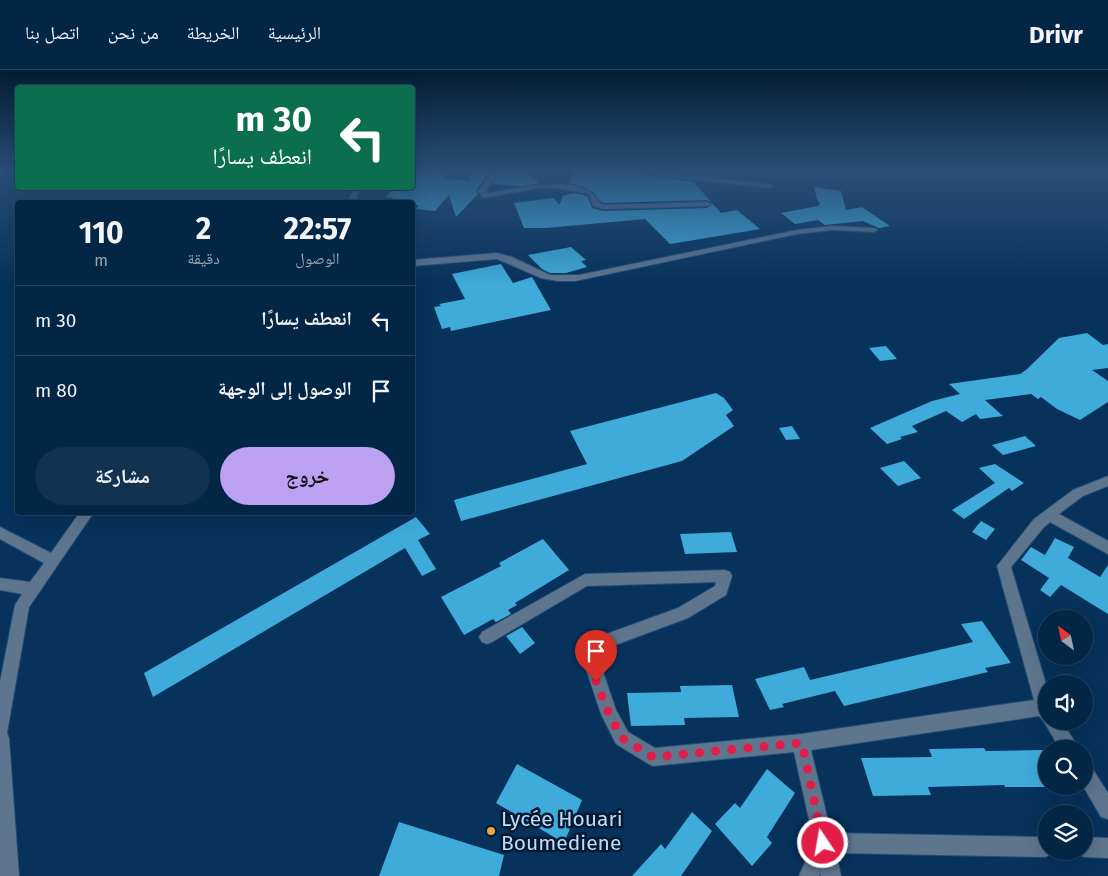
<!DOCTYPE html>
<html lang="ar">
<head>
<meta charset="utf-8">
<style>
	body { margin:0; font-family:"Fira Sans","Noto Naskh Arabic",sans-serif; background:#123250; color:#f1f3f6; direction:rtl; height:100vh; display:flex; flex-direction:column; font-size:19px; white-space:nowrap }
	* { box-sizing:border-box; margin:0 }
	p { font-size:16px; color:#97a5b3 }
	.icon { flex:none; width:28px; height:28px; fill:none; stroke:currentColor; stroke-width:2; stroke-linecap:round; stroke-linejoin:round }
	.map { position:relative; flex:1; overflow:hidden; direction:ltr }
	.drawer { position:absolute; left:15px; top:130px; width:400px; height:315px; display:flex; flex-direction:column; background:#042645; border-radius:5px; box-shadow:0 5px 20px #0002,0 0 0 1px #25435e; direction:rtl }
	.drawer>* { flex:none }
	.top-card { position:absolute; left:15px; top:15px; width:400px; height:105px; border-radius:5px; box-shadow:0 5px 20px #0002,0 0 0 1px #25435e; direction:rtl; background:#0b6e4f; color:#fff; overflow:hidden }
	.needle { width:32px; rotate:327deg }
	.controls { position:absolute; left:1038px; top:540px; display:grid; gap:10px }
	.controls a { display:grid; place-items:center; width:55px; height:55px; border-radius:50%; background:#042645; box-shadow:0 5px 20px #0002,0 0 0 1px #25435e; font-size:25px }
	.pin { position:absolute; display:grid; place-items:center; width:42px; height:42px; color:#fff; margin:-51px -21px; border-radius:50% 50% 50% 0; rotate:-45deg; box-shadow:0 0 5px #0007 }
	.pin .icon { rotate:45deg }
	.me { position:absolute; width:55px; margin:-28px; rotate:348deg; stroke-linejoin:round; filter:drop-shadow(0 0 4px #0008) }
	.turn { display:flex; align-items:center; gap:18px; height:105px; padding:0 20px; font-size:22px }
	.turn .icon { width:65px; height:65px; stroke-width:2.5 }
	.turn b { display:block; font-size:35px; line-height:42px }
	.eta { display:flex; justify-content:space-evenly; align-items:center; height:85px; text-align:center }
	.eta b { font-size:30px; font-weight:700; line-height:35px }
	.action { display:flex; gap:10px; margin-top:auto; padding:10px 20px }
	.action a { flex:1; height:58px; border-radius:30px; background:#bca0f2; color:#111; font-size:20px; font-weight:700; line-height:58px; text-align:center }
	.action a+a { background:#123250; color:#f1f3f6 }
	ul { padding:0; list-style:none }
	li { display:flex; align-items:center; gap:15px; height:70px; padding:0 20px; border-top:1px solid #25435e }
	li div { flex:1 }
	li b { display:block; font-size:19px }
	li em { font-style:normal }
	header { display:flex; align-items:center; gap:30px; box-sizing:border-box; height:70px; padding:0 25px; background:#042645; border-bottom:1px solid #25435e }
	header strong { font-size:24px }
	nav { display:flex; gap:28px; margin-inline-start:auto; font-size:18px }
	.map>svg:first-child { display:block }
</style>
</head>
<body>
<header>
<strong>Drivr</strong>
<nav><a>الرئيسية</a><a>الخريطة</a><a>من نحن</a><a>اتصل بنا</a></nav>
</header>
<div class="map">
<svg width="1108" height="806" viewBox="0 0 1108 806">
	<rect width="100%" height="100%" fill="#06325c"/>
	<path fill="#3eabdb" d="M412 102H447L442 108 469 111 470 102H489L476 120 478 124 456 147 449 125 435 141 416 139 419 136 412 132 385 127 395 118H412Z
		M501 102H527L540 113 521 116 493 114Z
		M573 102H623L694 112 711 132 707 130 604 133 600 131 593 122 581 116 569 113Z
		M814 117 841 121 846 140 862 137 890 156 879 158 863 151 825 155 818 150 795 154 781 143 818 136 820 133 817 129Z
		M573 123 584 125 588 127 592 138 603 141 707 138 713 134 721 143 737 140 760 159 670 174 645 149 546 158H524L514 133 554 128 559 135 563 126Z
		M571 177 586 190 581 191 587 197 566 203H550L542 199 528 185Z
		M501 194 513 213 532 207 551 240 451 261 450 257 442 259 434 237 441 236 439 234 465 229 452 204Z
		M1087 263 1103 275 1108 274V298L1092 300 1108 311V332L1080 350 1057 339 1041 327 1038 329 1031 324 985 330 1003 346 980 349 976 344 962 352 946 341 912 356 918 362 900 367 902 369 887 374 870 358 932 331 960 324 949 314 1020 304 1026 300 1059 268Z
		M886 276 897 289 880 291 869 278Z
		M716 323 724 328 733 340 726 345 734 356 682 391 461 451 454 430 587 394 570 361Z
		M792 356 800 369 786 370 779 358Z
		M1025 366 1036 376 1003 385 992 375Z
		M904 391 921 408 898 416 880 398Z
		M995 394 1024 413 1012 421 1009 418 964 449 952 440 995 413 979 398Z
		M416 447 430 464 418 470 436 499 422 506 405 478 153 627 144 603Z
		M981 451 995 459 986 470 972 462Z
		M731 462 737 482 685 484 680 464Z
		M1055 468 1074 477 1068 488 1100 507 1108 495V544L1061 515 1050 527 1040 520 1049 508 1021 490 1031 477 1045 485Z
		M543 469 569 500 515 533 517 535 508 540 511 544 496 552 493 549 464 565 441 527 501 496 499 493Z
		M982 551 1011 593 985 598 988 602 844 636 835 621 782 634 784 637 770 640 755 609 804 597 810 610 973 572 961 554Z
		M522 557 535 573 520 584 506 566Z
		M732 615 739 647 684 648 685 655 631 656 627 623 681 622 680 616Z
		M984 678 986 681 1043 680 1046 685V717H1005L1004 715 928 717 931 725 873 726 861 688 932 687 929 679Z
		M517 694 582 730 564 773 496 733Z
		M767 699 795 723 767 767 772 773 752 796 715 754 735 733 740 738Z
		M692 742 712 761 681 806H632L661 774 665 779Z
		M399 752 504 785 499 806H379Z"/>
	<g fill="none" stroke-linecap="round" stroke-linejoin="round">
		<g stroke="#244d76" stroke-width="2">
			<path id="minor" d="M492 102H499L486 121 488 123C513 119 588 101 599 133L604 135 707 132 711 134 707 136 603 139 593 136 590 126 585 123 553 118H540L483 128 478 121Z
				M625 102H653L768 114 772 116 768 118Z
				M354 118H361L354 132H348Z
				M832 156 874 158 878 160 874 162 832 160 797 164 575 211H557L541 208 497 189 412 196V190L497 183 512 187 550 205H579L797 160Z
				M1108 406V416L1083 426 1059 444 1108 471V484L1050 452 1044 457 1011 497 1046 614V651H1062L1079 679H1060C1053 668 1046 653 1039 646L811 680 831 763 1046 767V781H1054L1046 787 836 783 841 806H821L820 803 819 806H799L814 772 794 682 653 696 647 693 616 674 601 644 586 599 598 567 678 538 715 516 716 512 587 516 492 572 487 574 482 572 479 567 482 562 585 504 725 500 730 502 732 506 726 525 688 548 610 577 602 599 616 640 628 662 655 678 801 664 1034 630 997 496 1034 449 1073 420Z
				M80 442H94L29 537 7 663 9 668 19 806H0V612L15 535 22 524 0 520V508L30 512 44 493 0 469V457L51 483Z
				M1084 692 1090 695 1108 723V749L1101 747 1083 716Z
				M1084 767 1108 768V788L1084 787 1077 784 1076 781H1084Z"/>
		</g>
		<use href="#minor" fill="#5e758e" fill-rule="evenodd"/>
	</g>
	<linearGradient id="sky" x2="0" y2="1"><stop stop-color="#031c33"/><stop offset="0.47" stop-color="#2a4f78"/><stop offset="1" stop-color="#2a4f78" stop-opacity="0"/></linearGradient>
	<rect width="1108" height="215" fill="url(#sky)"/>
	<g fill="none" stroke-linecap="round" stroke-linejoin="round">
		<path stroke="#e11d48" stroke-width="9" stroke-dasharray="0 16.2" d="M596 611 609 644 622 668 653 687 802 673 823 773"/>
	</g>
	<circle fill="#f0a63e" stroke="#041a31" stroke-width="2" cx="491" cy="761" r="5"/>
	<g text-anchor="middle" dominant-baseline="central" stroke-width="5" stroke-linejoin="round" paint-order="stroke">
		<g font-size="21" fill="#bfdcfc" stroke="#041a31" text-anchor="start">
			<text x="501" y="749">Lycée Houari<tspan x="501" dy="24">Boumediene</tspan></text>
		</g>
	</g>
</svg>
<div class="controls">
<a><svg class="needle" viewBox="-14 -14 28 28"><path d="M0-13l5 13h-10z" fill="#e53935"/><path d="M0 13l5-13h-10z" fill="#97a5b3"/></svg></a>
<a><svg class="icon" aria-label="sound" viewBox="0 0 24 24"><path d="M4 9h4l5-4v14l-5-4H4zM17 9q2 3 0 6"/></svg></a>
<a><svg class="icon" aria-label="search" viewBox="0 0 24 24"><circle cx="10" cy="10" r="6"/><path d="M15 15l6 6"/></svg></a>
<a><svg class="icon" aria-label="layers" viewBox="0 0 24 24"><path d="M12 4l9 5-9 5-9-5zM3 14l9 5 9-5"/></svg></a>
</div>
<div class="pin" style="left:596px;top:611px;background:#d93025"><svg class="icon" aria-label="arrive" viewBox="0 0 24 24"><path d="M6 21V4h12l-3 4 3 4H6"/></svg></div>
<svg class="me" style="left:823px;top:773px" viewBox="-20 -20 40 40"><circle r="17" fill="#e11d48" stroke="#fff" stroke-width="3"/><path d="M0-11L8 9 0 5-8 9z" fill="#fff"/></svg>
<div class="top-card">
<div class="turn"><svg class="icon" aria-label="left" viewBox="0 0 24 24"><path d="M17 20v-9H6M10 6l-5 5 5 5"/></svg><div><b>30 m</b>انعطف يسارًا</div></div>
</div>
<section class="drawer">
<div class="eta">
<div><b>22:57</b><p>الوصول</p></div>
<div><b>2</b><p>دقيقة</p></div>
<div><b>110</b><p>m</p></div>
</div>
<ul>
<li><svg class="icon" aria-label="left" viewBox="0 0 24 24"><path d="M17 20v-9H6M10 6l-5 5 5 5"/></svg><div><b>انعطف يسارًا</b></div><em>30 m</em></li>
<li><svg class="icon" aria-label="arrive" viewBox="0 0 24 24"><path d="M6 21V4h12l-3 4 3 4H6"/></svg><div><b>الوصول إلى الوجهة</b></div><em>80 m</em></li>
</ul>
<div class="action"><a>خروج</a><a>مشاركة</a></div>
</section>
</div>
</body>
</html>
